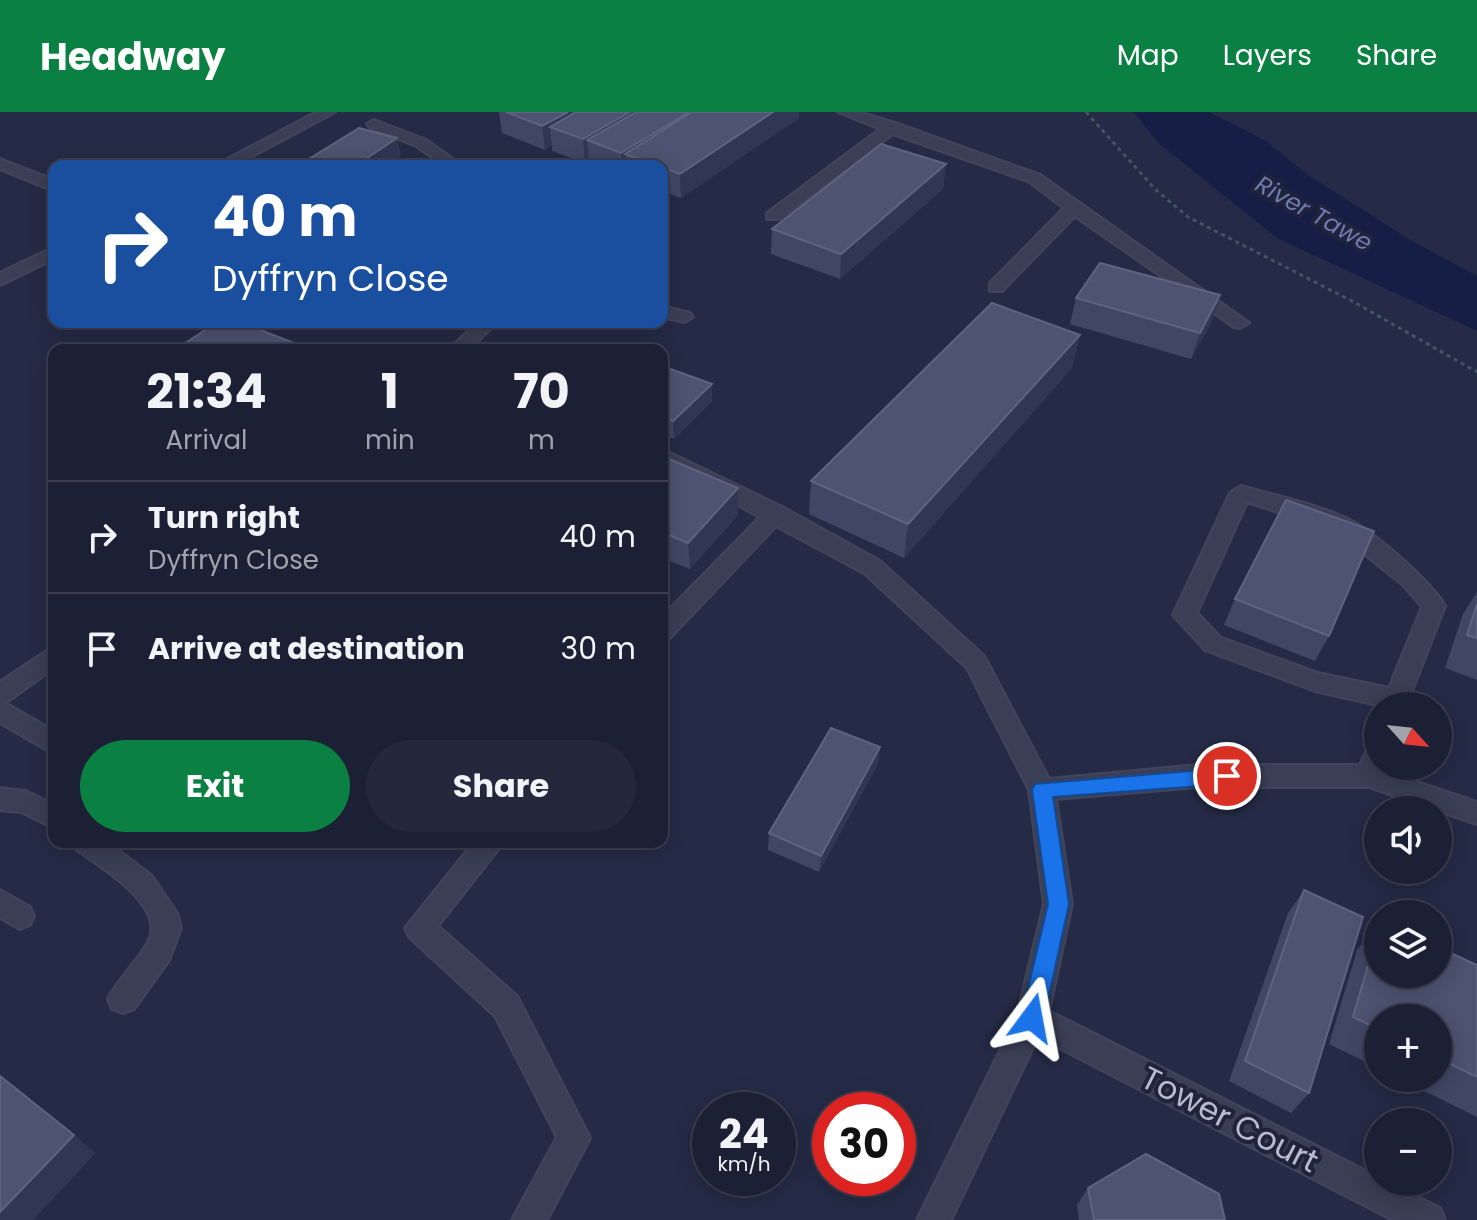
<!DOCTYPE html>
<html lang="en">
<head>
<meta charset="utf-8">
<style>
	body { margin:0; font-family:Poppins,sans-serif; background:#25283c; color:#f1f3f6; height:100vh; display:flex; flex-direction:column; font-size:30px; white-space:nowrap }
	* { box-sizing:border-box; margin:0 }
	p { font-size:26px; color:#a0a3ac }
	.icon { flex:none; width:44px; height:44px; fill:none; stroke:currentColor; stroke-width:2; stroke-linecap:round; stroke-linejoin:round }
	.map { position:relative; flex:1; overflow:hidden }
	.sheet { position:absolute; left:48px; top:232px; width:620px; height:504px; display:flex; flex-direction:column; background:#1c2034; border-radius:16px; box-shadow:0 4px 20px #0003,0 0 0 2px #3a3e4f }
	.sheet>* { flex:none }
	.banner { position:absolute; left:48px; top:48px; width:620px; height:168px; border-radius:16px; box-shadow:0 4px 20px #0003,0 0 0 2px #3a3e4f; background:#1a4fa0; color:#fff; overflow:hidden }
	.needle { width:52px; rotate:117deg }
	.fabs { position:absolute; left:1364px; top:580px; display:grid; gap:16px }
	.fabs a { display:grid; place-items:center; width:88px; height:88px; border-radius:50%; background:#1c2034; box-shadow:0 4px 20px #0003,0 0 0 2px #3a3e4f; font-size:40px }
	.speed { position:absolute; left:692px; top:980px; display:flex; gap:16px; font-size:40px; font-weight:700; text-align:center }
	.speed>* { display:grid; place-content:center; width:104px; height:104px; border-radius:50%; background:#1c2034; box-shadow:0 4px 20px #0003,0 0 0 2px #3a3e4f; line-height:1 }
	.speed small { font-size:20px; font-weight:400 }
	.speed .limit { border:12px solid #d22; background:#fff; color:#111 }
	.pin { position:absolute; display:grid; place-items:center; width:68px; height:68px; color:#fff; margin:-34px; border:4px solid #fff; border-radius:50%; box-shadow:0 2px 8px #0007 }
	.me { position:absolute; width:88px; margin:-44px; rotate:13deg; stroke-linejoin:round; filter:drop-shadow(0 0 6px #0008) }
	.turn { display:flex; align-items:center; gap:28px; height:168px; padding:0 32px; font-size:36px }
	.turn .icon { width:104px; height:104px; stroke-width:2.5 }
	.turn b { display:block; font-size:56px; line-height:68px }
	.eta { display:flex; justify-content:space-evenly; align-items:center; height:136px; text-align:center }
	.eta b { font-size:48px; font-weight:700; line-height:56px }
	.action { display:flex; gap:16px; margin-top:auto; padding:16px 32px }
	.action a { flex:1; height:92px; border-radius:48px; background:#0b8043; color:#fff; font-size:32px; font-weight:700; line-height:92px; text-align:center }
	.action a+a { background:#25283c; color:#f1f3f6 }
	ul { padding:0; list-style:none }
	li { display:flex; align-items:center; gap:24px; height:112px; padding:0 32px; border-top:2px solid #3a3e4f }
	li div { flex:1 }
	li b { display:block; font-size:30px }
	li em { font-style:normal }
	header { display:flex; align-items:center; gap:48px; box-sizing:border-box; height:112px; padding:0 40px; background:#0b8043; color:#fff }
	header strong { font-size:38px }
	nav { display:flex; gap:44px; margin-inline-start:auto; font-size:28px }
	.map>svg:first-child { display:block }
</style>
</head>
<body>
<header>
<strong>Headway</strong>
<nav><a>Map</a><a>Layers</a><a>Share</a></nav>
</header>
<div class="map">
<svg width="1477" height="1108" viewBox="0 0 1477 1108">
	<rect width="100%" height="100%" fill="#252b46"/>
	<path fill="#171e46" d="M1133 0H1209L1266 29 1308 63 1412 129 1477 164V219L1277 126 1160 32Z"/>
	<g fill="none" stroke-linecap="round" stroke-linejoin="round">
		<g stroke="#41455c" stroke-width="4">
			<path id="minor" d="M317 0H335L234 54H214Z
				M838 0H859L898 12 1040 63 1249 211 1240 216 1234 215 1075 104 1002 179H990V171L1064 96 1028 69 893 22 779 107H767V101L880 17Z
				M374 8 426 28 463 54H445L416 34 369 15 367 12Z
				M0 47 54 68V79L0 57Z
				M54 135V147L0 173V161Z
				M662 194 690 201 693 205 684 210 662 205Z
				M478 210H498L468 238H448Z
				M662 337 784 396 880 449 984 544 1049 667 1198 653H1360L1369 633 1378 630V654H1386L1384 659 1477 690V712L1369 675H1198L1056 687 1072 792 1049 899 1378 1065V1070H1388L1440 1096 1445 1108H1393L1038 925 951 1108H917L1017 904 1044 792 1029 678 967 556 864 461 776 414 670 526 662 529V505L760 405 662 352Z
				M1241 374C1276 384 1316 392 1348 407 1374 420 1431 469 1445 494L1406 594H1382L1315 579 1205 538 1173 503 1230 381ZM1247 390 1334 418 1403 473 1422 495 1389 576 1318 561 1221 526 1197 501Z
				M54 534V556L5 591 54 619V642L0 611V570Z
				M0 676 25 679 54 692V716L21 700 0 698Z
				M73 730H108L152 764 177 801 181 816 169 848 134 897 123 901 112 897 108 887C118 866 137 851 148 830 167 794 102 756 77 738Z
				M474 730H504L438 814 517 884 590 1026 547 1108H512L557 1025 495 904 409 825 405 816Z
				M0 778 30 795 34 804 30 813 20 817 0 806Z"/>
		</g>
		<path stroke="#41555f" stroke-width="3" stroke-dasharray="4 4" stroke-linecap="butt" d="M1086 0 1156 78 1188 105 1352 189 1477 260"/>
		<use href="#minor" fill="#3a3f55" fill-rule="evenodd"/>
	</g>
	<path fill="#404765" d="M499 0H799V6L681 86 662 79V54H593L589 53V49L585 51 552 39V34L545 38 502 21Z
		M946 52 943 77 840 167 771 142 772 117Z
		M1076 186 1212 209 1191 247 1070 212Z
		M1080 223 1072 256 904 446 809 402 811 369Z
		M294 231 296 238H186L184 232Z
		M662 254 712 289 674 327 662 322Z
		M662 344 738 403 690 457 662 446Z
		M1477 480V568L1445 556 1463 502Z
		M1235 487 1329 524 1315 549 1224 513Z
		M880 635 878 652 819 760 768 738 769 721Z
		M1304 778 1309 981 1291 1001 1229 969 1288 801Z
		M1378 813V862L1477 853V1005L1398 966H1438V906H1378V956L1329 932 1357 838Z
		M1088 1076 1225 1108H1079L1077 1093Z"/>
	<path fill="#303654" d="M568 0H613L550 15 552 34 545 38 542 14Z
		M630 0H672L587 28 589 49 585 51 583 27Z
		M689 0H728L625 42 626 54H622L621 41Z
		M773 0H799V6L681 86 680 62Z
		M397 26 401 43 384 54H355Z
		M946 52 943 77 840 167 841 142Z
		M1220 183 1212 209 1191 247 1200 221Z
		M1080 223 1072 256 904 446 908 412Z
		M294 231 296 238H284Z
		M712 272V289L674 327 673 309Z
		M738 376V403L690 457 688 431Z
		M880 635 878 652 819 760 821 744Z
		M74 1023 96 1041 33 1108H0V1100Z"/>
	<path fill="#4d5370" stroke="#5e647f" stroke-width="2" d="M506 0H568L542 14Z
		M576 0H630L583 27 550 15Z
		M636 0H689L621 41 587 28Z
		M692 0H773L680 62 662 55V54H658L625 42Z
		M359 16 397 26 355 54H316L304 50Z
		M881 32 946 52 841 142 772 117Z
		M1100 151 1220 183 1200 221 1076 186Z
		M992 191 1080 223 908 412 811 369Z
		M217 210H240L294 231 284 238H199L184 232Z
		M662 254 712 272 673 309 662 305Z
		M662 344 738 376 688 431 662 420Z
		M1286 388 1374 419 1329 524 1235 487Z
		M1477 492V526L1467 523Z
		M831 616 880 635 821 744 769 721Z
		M1304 778 1363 805 1309 981 1245 949Z
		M1378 819V862H1438V835L1477 853V965L1438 946V906H1378V917L1353 905Z
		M0 964 74 1023 0 1100Z
		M1146 1042 1219 1082 1225 1108H1094L1088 1076Z"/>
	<path fill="#1a73e8" stroke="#114b97" stroke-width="2" d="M1227 656 1236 664 1227 672 1053 685 1069 792 1044 906 1040 913 1032 917 1024 913 1021 906 1048 792 1032 678 1035 672Z"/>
	<g text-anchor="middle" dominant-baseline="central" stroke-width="8" stroke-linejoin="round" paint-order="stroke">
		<g font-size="24" font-style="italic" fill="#6f7ab0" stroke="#1f233b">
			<text transform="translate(1314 101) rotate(29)">River Tawe</text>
		</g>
		<g font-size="32" fill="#b8bbcf" stroke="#1f233b">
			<text transform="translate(1230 1007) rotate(27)">Tower Court</text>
		</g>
	</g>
</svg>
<div class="fabs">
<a><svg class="needle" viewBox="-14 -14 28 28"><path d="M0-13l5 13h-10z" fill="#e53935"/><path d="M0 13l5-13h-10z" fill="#a0a3ac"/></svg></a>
<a><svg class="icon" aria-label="sound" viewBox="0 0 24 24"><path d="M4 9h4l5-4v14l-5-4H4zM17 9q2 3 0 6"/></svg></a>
<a><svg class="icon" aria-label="layers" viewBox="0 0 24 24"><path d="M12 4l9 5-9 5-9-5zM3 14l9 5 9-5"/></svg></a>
<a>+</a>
<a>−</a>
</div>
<div class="speed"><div>24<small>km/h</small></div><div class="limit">30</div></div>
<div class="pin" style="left:1227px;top:664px;background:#d93025"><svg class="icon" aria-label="arrive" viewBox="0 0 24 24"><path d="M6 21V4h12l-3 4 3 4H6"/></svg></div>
<svg class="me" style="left:1032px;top:906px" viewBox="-20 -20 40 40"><path d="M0-17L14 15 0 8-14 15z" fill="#1a73e8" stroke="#fff" stroke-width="4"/></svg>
<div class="banner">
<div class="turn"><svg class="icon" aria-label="right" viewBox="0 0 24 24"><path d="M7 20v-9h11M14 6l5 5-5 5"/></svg><div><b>40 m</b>Dyffryn Close</div></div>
</div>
<section class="sheet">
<div class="eta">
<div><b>21:34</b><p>Arrival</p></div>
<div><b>1</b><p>min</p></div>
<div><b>70</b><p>m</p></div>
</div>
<ul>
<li><svg class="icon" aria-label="right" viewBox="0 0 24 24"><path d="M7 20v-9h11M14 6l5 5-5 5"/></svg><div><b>Turn right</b><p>Dyffryn Close</p></div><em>40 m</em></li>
<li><svg class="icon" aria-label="arrive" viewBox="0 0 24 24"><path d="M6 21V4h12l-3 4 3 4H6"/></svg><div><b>Arrive at destination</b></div><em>30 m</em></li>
</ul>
<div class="action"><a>Exit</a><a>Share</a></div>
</section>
</div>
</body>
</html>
